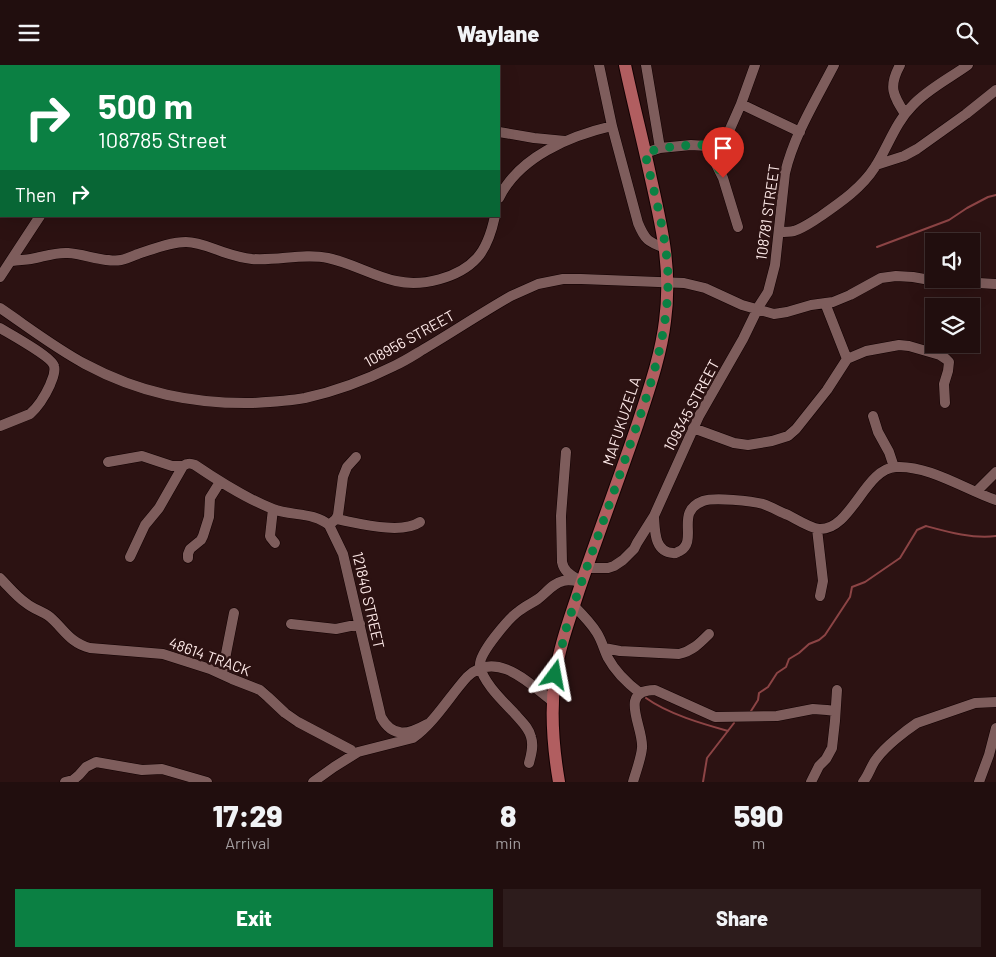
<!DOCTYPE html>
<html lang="en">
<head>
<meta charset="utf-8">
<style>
	body { margin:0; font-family:Barlow,sans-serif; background:#2d1c1c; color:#f1f3f6; height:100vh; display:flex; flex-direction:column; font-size:19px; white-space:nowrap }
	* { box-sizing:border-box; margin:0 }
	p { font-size:16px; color:#a29c9e }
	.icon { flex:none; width:28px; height:28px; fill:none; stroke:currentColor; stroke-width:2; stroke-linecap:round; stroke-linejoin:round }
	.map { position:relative; height:717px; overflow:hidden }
	.details { display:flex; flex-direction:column; background:#210e0e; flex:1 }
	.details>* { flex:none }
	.hud { position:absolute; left:0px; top:0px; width:500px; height:152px; box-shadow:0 5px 20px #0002,0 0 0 1px #3e2e2e; background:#0b8043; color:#fff; overflow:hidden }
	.fabs { position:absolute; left:925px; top:168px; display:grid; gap:10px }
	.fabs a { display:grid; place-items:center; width:55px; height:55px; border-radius:0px; background:#210e0e; box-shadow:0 5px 20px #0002,0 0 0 1px #3e2e2e; font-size:25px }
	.pin { position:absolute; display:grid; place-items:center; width:42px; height:42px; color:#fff; margin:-51px -21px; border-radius:50% 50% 50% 0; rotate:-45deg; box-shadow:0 0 5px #0007 }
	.pin .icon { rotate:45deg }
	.me { position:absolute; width:55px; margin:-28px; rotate:13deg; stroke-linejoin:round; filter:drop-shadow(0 0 4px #0008) }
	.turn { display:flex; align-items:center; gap:18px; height:105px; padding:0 15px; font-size:22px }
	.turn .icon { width:65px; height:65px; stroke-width:2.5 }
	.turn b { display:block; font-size:35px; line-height:42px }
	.then { display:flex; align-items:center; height:48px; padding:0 15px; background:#0003; gap:10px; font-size:19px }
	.eta { display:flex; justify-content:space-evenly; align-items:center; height:85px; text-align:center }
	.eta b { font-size:30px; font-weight:800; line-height:35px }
	.action { display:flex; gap:10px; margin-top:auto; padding:10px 15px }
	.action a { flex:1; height:58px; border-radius:0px; background:#0b8043; color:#fff; font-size:20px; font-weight:800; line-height:58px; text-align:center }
	.action a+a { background:#2d1c1c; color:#f1f3f6 }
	header { display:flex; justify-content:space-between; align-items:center; height:65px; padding:0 15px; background:#210e0e; font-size:22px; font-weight:800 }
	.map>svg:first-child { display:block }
</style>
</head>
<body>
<header><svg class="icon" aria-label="menu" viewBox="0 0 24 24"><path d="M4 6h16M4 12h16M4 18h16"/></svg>Waylane<svg class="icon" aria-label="search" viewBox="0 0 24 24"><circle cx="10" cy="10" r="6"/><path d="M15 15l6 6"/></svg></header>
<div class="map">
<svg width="996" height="717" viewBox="0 0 996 717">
	<rect width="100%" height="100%" fill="#2c1212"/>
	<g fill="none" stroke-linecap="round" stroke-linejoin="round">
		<path stroke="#8c4445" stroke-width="2" d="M877 182 949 155 967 143 988 132 996 130
			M646 633C668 649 703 659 728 666
			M751 646 758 635 759 628 768 622 777 608 786 602 789 594 799 588 809 579 819 575 825 570 850 532 852 522 865 517 900 493 917 465 926 461C948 467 973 474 996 471
			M703 717 707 693 734 658"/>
		<g stroke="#120102" stroke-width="11">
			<path id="minor" d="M42 0 43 1
				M599 0 612 61 638 158C645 175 648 177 665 183
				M646 0 660 83
				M755 0 741 39 800 67
				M900 0C888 22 893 30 905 49
				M499 67 534 73 565 76
				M707 81 723 113 738 162
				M645 88 660 83 691 80 707 81 717 79 726 73 741 39
				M876 100 904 91 917 84 966 49 996 25
				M499 133C519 92 569 71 612 61
				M779 167C784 167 789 167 794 166 803 163 810 158 818 153 838 139 861 124 875 102 888 82 895 58 913 40 928 24 950 13 968 0
				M12 196C18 195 25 195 31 194 43 192 55 187 68 188 85 189 106 198 121 195 127 194 133 191 138 189 153 184 171 177 186 177 199 177 211 183 223 187 232 190 242 193 252 194 278 196 303 188 328 193 352 198 373 211 396 216 422 222 459 213 477 193 487 182 492 165 495 151
				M0 212 40 151
				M825 238 847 294 866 286 899 280 909 281 940 290 946 294 949 297 948 306 944 319 945 338
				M0 243C28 262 55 283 85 299 139 328 193 339 253 338 271 337 288 336 305 333 337 326 366 315 394 301 405 296 414 290 424 284 453 267 481 248 511 231L538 219 563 214H581L684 218 705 223 742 240 774 249 787 247 811 240 833 237 850 230 881 213 896 211 913 212 930 215 995 219
				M0 263C10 269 52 292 54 301 56 308 52 314 50 320 45 331 39 341 30 349L0 361
				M873 351 878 367 889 387 894 402
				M693 363 734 378 748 380 772 376 788 371 796 364 827 325 847 294
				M566 387 561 451 562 497C564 507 571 510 579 515
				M108 397 142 391 172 401H183
				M977 426 996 407
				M273 444 270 471 271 473 275 478
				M654 452C655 465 654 487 673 488 675 489 677 487 680 486 699 475 674 447 703 436 714 432 752 436 763 439 772 442 780 447 788 450 796 454 810 463 819 464 851 466 865 403 896 402 929 400 966 425 996 435
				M336 454 338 450 343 412 347 402 356 392
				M329 460 336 454C358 458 401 470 420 457
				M817 464 823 516 820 531
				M130 492 145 460 159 443 183 401C187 398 190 398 195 400 220 417 245 433 273 444 291 451 314 447 329 460L343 489 381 652C393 674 409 669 427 659
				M188 493V489L190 484 201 475 203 471 209 452 210 433 220 417
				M586 503H608L614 501 623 495 634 484 637 478 654 451 699 351 743 274 759 241 768 227 775 200 785 108C794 70 816 35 834 0
				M0 513C9 522 16 531 26 538 33 544 42 546 50 552 64 564 70 578 90 583L163 589 210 604 232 614 260 625 268 632 285 648 298 657 351 685 354 689
				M574 541C582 549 591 558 597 568 602 576 604 585 608 593 616 608 627 618 640 628
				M291 559 336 564 360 559
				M604 583 620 586 679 589C692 586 699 579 709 569
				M222 609 234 548
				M529 698C531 690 534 681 531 672 529 663 522 657 516 650 505 638 483 618 480 601 478 589 509 553 519 546 525 541 532 538 538 534 546 528 553 518 563 516 569 514 576 516 581 517
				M65 717 73 715 79 710 86 702 96 697 142 705 162 704 207 717
				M313 717 334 702 358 687 413 673C435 657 449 632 467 612 496 584 529 618 552 636
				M633 717C636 706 641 694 642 683 644 662 617 625 655 625L715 652 777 651 813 644 827 645 835 646
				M811 717 819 701 826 694 832 683 835 656 837 625
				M863 717C869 710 871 700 877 693 886 681 905 666 917 658L975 638 996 637
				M979 717 989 690 996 663"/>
		</g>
		<g stroke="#120102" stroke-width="14">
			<path id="major" d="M559 717C553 682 550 648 555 612 559 582 570 553 579 525 598 469 619 414 638 358 649 324 661 290 665 256 672 205 662 163 651 114 643 76 633 38 625 0"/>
		</g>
		<use href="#minor" stroke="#7e5d5c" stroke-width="10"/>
		<use href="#major" stroke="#b15e60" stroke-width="12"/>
	</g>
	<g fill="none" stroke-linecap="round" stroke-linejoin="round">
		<path stroke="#0b8043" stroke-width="9" stroke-dasharray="0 16.2" d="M555 610 566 564 575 536C594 481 614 428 632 374 650 324 667 272 668 219 669 178 654 128 645 88 665 81 686 80 707 80L723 113"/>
	</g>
	<g text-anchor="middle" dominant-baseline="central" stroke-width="5" stroke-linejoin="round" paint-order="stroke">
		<g font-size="15" fill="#feeae9" stroke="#2c1212">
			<text transform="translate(767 147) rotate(-82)">108781 STREET</text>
			<text transform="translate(409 273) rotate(-29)">108956 STREET</text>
			<text transform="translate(691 340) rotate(-62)">109345 STREET</text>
			<text transform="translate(621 356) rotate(-72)">MAFUKUZELA</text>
			<text transform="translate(369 535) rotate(77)">121840 STREET</text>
			<text transform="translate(210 591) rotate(20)">48614 TRACK</text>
		</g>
	</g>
</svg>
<div class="fabs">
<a><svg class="icon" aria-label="sound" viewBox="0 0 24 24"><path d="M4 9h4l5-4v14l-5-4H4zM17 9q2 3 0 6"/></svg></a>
<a><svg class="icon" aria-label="layers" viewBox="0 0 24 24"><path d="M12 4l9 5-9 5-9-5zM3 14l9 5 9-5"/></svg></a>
</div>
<div class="pin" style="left:723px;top:113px;background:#d93025"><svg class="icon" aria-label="arrive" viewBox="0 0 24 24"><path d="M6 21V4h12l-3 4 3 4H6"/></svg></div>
<svg class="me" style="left:555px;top:610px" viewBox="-20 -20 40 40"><path d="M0-17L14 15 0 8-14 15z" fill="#0b8043" stroke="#fff" stroke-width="4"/></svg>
<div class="hud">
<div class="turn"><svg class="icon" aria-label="right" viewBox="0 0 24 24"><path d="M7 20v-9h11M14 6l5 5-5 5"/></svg><div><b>500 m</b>108785 Street</div></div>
<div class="then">Then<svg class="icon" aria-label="right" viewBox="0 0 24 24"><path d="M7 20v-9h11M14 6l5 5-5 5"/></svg></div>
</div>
</div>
<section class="details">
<div class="eta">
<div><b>17:29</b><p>Arrival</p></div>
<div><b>8</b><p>min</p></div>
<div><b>590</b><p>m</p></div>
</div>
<div class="action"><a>Exit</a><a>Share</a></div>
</section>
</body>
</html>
